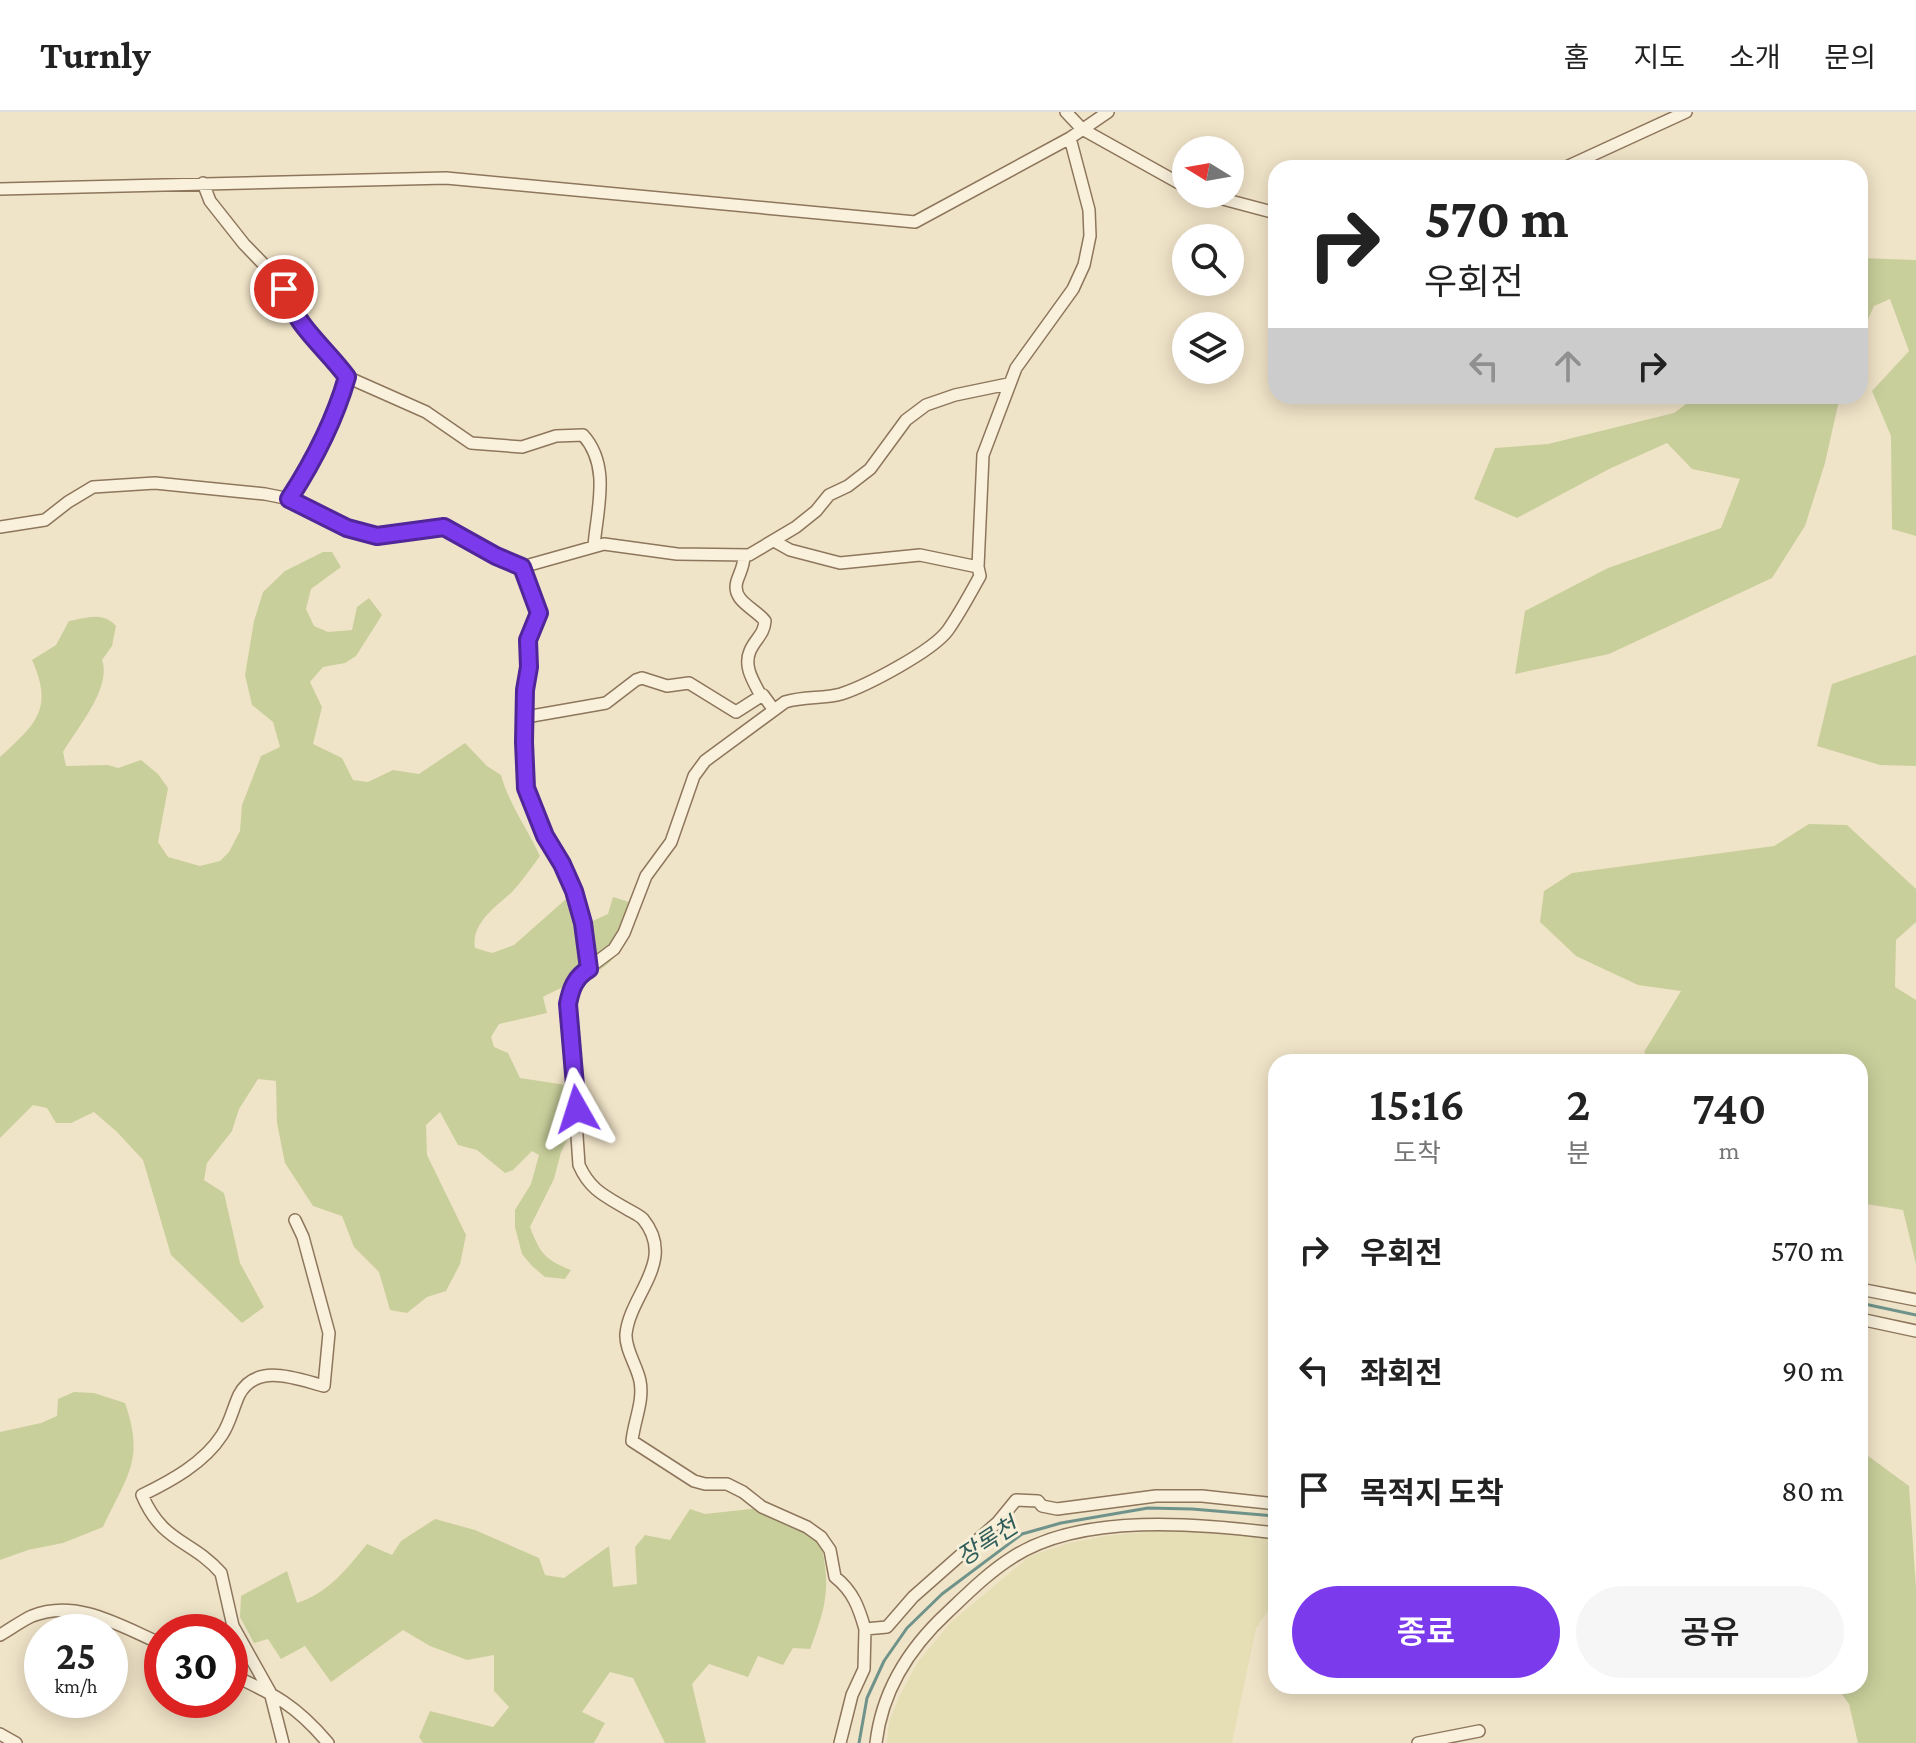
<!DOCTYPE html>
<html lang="ko">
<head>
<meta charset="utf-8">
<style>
	body { margin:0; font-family:"Crimson Pro","Noto Sans KR",serif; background:#f6f6f6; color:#222; height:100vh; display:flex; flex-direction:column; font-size:30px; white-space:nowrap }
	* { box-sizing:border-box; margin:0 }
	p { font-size:26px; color:#767676 }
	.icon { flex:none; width:44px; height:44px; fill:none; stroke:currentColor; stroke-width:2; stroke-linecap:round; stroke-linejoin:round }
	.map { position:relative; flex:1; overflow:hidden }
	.side { position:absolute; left:1268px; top:942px; width:600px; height:640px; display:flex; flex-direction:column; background:#fff; border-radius:24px; box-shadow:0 4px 20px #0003 }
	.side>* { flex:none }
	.top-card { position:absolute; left:1268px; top:48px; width:600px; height:244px; border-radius:24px; box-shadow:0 4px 20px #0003; background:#fff; color:#222; overflow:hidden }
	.needle { width:52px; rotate:281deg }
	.buttons { position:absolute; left:1172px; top:24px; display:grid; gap:16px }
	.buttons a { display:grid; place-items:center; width:72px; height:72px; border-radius:50%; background:#fff; box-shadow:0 4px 20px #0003; font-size:40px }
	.speed { position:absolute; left:24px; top:1502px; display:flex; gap:16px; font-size:40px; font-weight:700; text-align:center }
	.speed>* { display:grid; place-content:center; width:104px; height:104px; border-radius:50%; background:#fff; box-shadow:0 4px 20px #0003; line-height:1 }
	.speed small { font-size:20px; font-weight:400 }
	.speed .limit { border:12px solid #d22; background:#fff; color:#111 }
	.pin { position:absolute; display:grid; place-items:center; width:68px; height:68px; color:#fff; margin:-34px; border:4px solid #fff; border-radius:50%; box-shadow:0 2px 8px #0007 }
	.me { position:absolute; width:88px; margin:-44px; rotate:354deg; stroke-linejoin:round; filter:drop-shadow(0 0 6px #0008) }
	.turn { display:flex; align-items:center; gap:28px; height:168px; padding:0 24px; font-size:36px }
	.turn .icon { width:104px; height:104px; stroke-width:2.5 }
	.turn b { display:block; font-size:56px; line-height:68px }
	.lanes { display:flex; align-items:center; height:76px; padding:0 24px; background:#0003; justify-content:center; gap:40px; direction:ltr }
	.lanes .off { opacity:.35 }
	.eta { display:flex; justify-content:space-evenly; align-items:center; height:136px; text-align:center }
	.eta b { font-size:48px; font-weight:600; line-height:56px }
	.button { display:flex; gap:16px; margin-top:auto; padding:16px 24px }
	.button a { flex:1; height:92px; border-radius:48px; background:#7c3aed; color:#fff; font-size:32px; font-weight:600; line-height:92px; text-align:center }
	.button a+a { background:#f6f6f6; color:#222 }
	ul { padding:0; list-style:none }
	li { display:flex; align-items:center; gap:24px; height:120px; padding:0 24px }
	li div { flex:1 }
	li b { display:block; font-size:30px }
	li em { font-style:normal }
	header { display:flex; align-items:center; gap:48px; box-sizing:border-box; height:112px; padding:0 40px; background:#fff; border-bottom:2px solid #e0e0e0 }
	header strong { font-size:38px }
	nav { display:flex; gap:44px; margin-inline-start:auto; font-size:28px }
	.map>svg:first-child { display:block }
</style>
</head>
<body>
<header>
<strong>Turnly</strong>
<nav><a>홈</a><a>지도</a><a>소개</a><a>문의</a></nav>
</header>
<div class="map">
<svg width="1916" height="1631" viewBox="0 0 1916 1631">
	<rect width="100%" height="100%" fill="#f0e4c8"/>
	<path fill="#e6deb5" d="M1163 1418 1211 1419 1276 1427V1487L1256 1516 1232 1631H887L889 1610 899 1585 918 1550 951 1510 1030 1444 1069 1431 1106 1424Z"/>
	<path fill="#c9cf9b" d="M1860 146 1916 148V424L1892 417 1891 324 1872 279 1909 239 1890 187 1874 194 1860 225Z
		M1697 284H1840L1825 351 1805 414 1772 466 1609 542 1515 562 1525 499 1608 456 1721 416 1740 367 1692 357 1667 331 1609 357 1517 406 1474 387 1495 336 1548 332 1674 301Z
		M323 440H332L341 455 311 477 306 497 314 514 328 520 352 518 357 495 369 486 382 503 356 544 345 551 323 555 310 570 322 595 313 632 342 646 353 668 368 670 393 658 419 662 465 631 487 654 501 663C509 692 527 716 540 744 531 756 522 769 512 780 496 795 471 811 475 836L492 841 514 833 566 787 586 812 608 802 613 785 629 790 636 805C612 866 595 858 543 885L547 901 499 912 491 925 494 935 508 941 520 966 579 975 580 1002 561 1040 554 1067 530 1115C540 1141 545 1148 571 1158L565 1167 545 1165 532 1154 522 1142 515 1115V1098L531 1072 539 1043 532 1039 513 1058 505 1061 477 1038 458 1033 440 1000 426 1013 427 1043 466 1123 460 1152 446 1179 427 1185 407 1201 390 1198 379 1160 354 1135 342 1104 313 1094 285 1051 277 1011 276 969 258 967 239 997 232 1019 207 1051 204 1068 224 1081 240 1151 264 1195 242 1211 171 1143 143 1048 117 1020 94 1000 71 1011H56L47 996 33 993 0 1026V645C36 612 54 597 32 548L56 533 69 509C86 506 103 499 116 514L112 534 102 548C112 576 77 616 63 640L66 654 108 653 118 656 141 648 158 662 168 676 158 730 168 745 200 754 220 749 229 740 240 719 242 693 261 644 280 635 273 610 252 593 245 563 254 509 263 480 285 459Z
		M1916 543V654L1880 653 1817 634 1832 572Z
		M1809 712 1847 713 1916 777V810L1896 828 1895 875 1916 888V1152L1903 1098 1860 1091V950H1652L1644 940 1681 879 1638 873 1576 844 1540 810 1544 779 1572 761 1774 734Z
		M74 1280 94 1281 125 1291C145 1349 127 1363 103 1415L63 1431 28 1438 0 1448V1320L41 1311 57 1304 58 1287Z
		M1860 1338 1909 1374 1916 1476V1631H1858L1849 1592 1836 1574H1860Z
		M760 1396 820 1427C831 1474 827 1493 810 1537L793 1536 783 1553 758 1544 748 1565 709 1552 692 1572 706 1631H665L633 1566 610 1560 582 1600 605 1611 594 1631H423L419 1625 430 1599 493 1615 509 1595 494 1579V1543L467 1548 430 1534 403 1518 331 1570 305 1534 281 1547 268 1527 254 1531 240 1505 241 1484 287 1459 297 1491C327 1482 348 1456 367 1432L392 1443 401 1429 435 1407 475 1418 539 1446 545 1463 564 1466 609 1434 613 1475 637 1472 635 1435 645 1423 670 1428 690 1397 705 1402Z"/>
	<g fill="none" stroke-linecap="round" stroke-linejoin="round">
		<path stroke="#6f938a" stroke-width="3" d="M1860 1191 1916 1203
			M859 1631 867 1586 884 1549 907 1516 942 1482 1022 1422 1061 1411 1148 1396 1192 1397 1276 1404"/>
		<g stroke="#8d765c" stroke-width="14">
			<path id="minor" d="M1066 0 1082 17 1186 75
				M1564 56 1686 0
				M203 71 210 89 244 132 275 164 303 216 347 265 426 300 471 331 522 335 556 324 583 323C611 354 597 397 594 434
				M0 77 446 66 915 110 1070 26 1108 0
				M1204 82 1276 101
				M289 387C313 350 335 307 347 265
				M0 415 45 408 68 390 93 375 155 371 265 382 295 388 347 416 377 424 444 415 496 444 522 455 604 432 677 442 749 443 796 415 816 399 829 383 848 374 870 357 906 308 926 293 955 283 1008 272
				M774 429 790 438 840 451 920 443 978 455
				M744 444C744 454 740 460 737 469 731 489 755 496 765 509 764 523 755 527 750 539 743 555 754 570 761 584L763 583 774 598
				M522 455 539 501 528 528 529 555 525 578 524 630 526 676 545 724 562 752 574 779 583 811 589 857
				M526 605 606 591 636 568 642 566 667 574 689 571 736 600 761 584
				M1860 1177 1916 1188
				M1860 1207 1916 1219
				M865 1517C859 1496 853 1479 835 1465L830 1438 821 1425 807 1415 762 1395 743 1380 727 1372H705L694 1369 632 1329C634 1309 644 1289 640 1269 637 1254 625 1237 626 1222 630 1182 677 1149 643 1107 639 1103 632 1100 627 1097 605 1084 590 1078 579 1053L568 892 571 876 582 861 614 837 624 821 646 764 671 730 694 664 705 649 785 590C804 584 823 587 841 582 866 574 933 539 948 518 960 501 970 482 980 464L978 455 983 343 1016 256 1073 177 1084 153 1090 124 1089 98 1070 26
				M0 1523C11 1517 21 1509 32 1504 77 1486 122 1515 162 1532
				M230 1562C274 1582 296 1593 328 1631
				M0 1622 16 1631
				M283 1631 270 1580 233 1514 221 1461C191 1427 163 1432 142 1383 171 1369 204 1351 222 1323 230 1311 233 1296 239 1283 256 1250 297 1267 324 1274L329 1221 303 1125 295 1108
				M840 1631 852 1583 864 1557 865 1517 887 1515 913 1485 998 1410 1016 1388 1038 1389 1042 1394 1057 1397 1156 1384H1202L1276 1392
				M876 1631C882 1579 910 1535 948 1500 968 1481 989 1460 1013 1445 1083 1400 1198 1412 1276 1421
				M1418 1631 1479 1619"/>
		</g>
		<use href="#minor" stroke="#faf1dc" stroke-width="11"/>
	</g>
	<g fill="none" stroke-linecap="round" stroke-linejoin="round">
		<g stroke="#51269a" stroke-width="20">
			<path id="route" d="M284 177C296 215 325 235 347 265 335 307 313 350 289 387L347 416 377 424 444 415 496 444 522 455 539 501 528 528 529 555 525 578 524 630 526 676 545 724 562 752 574 779 583 811 589 857C575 865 571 877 568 892L577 997"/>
		</g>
		<use href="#route" stroke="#7c3aed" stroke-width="14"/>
	</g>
	<g text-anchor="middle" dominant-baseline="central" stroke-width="6" stroke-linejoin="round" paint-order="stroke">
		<g font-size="24" font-style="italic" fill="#2f5d5a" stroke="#f7eed8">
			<text transform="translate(987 1429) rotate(-33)">장록천</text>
		</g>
	</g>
</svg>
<div class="buttons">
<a><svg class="needle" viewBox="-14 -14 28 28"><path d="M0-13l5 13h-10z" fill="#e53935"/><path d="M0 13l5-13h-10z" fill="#767676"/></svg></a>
<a><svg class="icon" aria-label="search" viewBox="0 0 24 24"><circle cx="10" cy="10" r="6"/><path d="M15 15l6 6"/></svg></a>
<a><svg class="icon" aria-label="layers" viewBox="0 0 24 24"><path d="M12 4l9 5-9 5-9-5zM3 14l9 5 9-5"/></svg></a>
</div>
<div class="speed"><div>25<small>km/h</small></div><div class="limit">30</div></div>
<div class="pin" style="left:284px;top:177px;background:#d93025"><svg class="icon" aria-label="arrive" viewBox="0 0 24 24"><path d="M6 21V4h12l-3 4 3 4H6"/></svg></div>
<svg class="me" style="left:577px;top:997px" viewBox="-20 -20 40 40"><path d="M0-17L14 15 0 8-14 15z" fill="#7c3aed" stroke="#fff" stroke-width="4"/></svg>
<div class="top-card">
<div class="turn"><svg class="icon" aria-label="right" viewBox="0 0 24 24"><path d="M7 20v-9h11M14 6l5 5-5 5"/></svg><div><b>570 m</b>우회전</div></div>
<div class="lanes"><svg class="icon off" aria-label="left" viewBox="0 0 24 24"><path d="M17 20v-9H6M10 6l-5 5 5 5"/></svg><svg class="icon off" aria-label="ahead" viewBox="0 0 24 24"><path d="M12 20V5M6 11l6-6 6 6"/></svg><svg class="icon" aria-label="right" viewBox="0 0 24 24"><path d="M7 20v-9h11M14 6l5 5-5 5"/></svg></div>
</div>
<section class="side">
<div class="eta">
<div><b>15:16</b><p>도착</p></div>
<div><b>2</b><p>분</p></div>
<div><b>740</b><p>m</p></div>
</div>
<ul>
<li><svg class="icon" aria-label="right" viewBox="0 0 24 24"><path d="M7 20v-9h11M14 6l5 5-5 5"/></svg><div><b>우회전</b></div><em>570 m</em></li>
<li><svg class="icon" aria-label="left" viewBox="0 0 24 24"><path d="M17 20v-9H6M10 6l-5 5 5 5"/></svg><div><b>좌회전</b></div><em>90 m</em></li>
<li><svg class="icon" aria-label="arrive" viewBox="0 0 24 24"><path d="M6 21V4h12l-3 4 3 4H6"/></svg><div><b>목적지 도착</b></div><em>80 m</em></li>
</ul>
<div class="button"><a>종료</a><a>공유</a></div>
</section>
</div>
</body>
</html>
